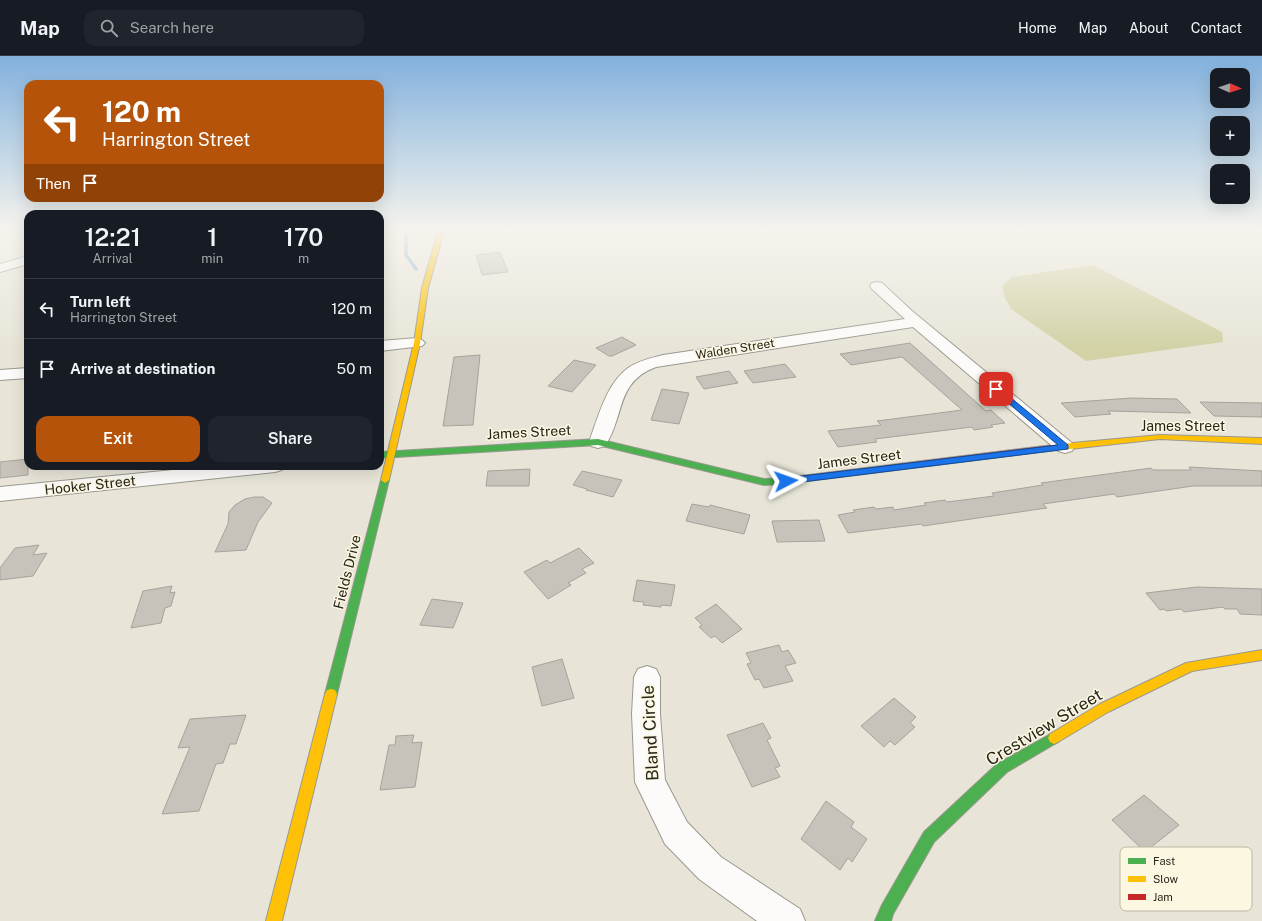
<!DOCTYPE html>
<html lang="en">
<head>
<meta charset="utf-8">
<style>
	body { margin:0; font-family:"Public Sans",sans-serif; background:#20242c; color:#f1f3f6; height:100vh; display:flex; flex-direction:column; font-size:15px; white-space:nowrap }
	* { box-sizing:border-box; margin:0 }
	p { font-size:13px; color:#9ea1a6 }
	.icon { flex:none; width:22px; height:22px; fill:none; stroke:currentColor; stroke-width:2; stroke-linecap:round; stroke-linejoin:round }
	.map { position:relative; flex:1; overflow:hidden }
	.details { position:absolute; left:24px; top:154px; width:360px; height:260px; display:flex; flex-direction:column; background:#171b24; border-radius:12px; box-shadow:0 4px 16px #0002 }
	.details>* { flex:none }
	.top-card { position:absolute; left:24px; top:24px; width:360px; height:122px; border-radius:12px; box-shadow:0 4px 16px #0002; background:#b45309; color:#fff; overflow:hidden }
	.needle { width:26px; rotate:92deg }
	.tools { position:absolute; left:1210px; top:12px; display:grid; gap:8px }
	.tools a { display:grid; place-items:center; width:40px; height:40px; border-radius:8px; background:#171b24; box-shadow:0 4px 16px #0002; font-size:20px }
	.pin { position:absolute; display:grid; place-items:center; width:34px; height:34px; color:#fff; margin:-17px; border-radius:8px; box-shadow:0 2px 6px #0006 }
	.me { position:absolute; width:44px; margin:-22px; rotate:86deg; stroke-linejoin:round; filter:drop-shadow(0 0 3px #0008) }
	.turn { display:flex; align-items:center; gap:14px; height:84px; padding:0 12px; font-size:18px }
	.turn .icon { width:52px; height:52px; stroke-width:2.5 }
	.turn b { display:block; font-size:28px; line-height:34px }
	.then { display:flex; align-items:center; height:38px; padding:0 12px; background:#0003; gap:8px; font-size:15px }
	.eta { display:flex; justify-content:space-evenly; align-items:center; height:68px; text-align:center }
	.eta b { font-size:24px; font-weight:600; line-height:28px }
	.cta { display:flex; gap:8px; margin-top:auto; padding:8px 12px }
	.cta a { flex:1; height:46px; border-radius:12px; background:#b45309; color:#fff; font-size:16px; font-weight:600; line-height:46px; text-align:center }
	.cta a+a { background:#20242c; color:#f1f3f6 }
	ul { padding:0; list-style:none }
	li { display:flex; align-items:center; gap:12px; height:60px; padding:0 12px; border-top:1px solid #363941 }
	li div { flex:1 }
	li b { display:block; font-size:15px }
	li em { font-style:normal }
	header { display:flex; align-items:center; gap:24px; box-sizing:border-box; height:56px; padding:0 20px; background:#171b24; border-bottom:1px solid #363941 }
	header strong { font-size:19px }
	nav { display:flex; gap:22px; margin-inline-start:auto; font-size:14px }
	.search { width:280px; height:36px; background:#20242c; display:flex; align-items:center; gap:10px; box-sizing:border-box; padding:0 14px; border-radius:12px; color:#9ea1a6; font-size:15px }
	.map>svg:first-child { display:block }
</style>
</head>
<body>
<header>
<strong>Map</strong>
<div class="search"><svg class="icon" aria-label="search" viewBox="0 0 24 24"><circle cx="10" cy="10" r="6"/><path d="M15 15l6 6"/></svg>Search here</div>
<nav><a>Home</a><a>Map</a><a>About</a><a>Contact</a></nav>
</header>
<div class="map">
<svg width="1262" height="865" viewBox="0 0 1262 865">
	<rect width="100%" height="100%" fill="#e8e5d8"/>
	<path fill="#d2d2a6" d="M1093 209 1222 276 1223 286 1086 305 1011 253 1005 242 1002 230 1012 221Z"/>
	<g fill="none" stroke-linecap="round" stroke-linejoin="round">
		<path stroke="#89accd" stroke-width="3.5" d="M406 172V199L416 213"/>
	</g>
	<path fill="#c8c3ba" stroke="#a7a29a" d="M500 196 508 216 482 219 476 199Z
		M622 281 636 289 612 300H609L596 292Z
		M910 287 986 355 991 354 1005 367 991 369 993 371 974 374 972 371 875 383 877 386 838 391 828 375 881 369 877 365 962 354 902 301 851 309 840 298Z
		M480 299 473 369 443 370 454 301Z
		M574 304 596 309 572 336 548 330Z
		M785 308 796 321 753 327 744 315Z
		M729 315 738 327 704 333 696 321Z
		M662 333 689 337 679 368 651 364Z
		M1132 342 1177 343 1191 357 1108 355 1111 358 1075 361 1061 347Z
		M1200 346 1262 347V361L1214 360Z
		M28 403V419L0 422V406Z
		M1189 411 1262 415V430H1193L1117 441 1114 438 1043 448 1047 452 923 470 922 468 848 477 838 459 855 456 853 454 874 451 876 453 893 451 894 454 926 449 924 447 945 444 947 446 963 444 994 440 992 437 1043 429 1041 427 1151 412 1153 414H1191Z
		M530 413 529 430H486L488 415Z
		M582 415 622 424 613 441 586 434 587 433 573 429Z
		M254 441H263L272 447 258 466 246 494 215 496 228 468 229 456 235 449 245 443Z
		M692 448 709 451 710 449 750 459 744 478 686 465Z
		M819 464 825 485 777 486 772 465Z
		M39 489 33 499 47 497 33 520 0 524V512L15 492Z
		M579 492 594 507 582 513 586 517 568 527 571 529 548 543 524 516 547 504 550 507Z
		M637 524 675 529 671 550 661 549V551L643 549 644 546 633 545Z
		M172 530 170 537 175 536 171 550 165 552 161 567 131 572 143 535Z
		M1197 531 1262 533V559L1240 558 1237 553H1225L1223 551 1184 556 1181 553 1166 555 1164 553 1160 554 1146 537Z
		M432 543 463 547 453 572 420 569Z
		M716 548 742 573 722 587 715 580 711 582 699 571 702 569 695 562Z
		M779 589 782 596 788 594 796 607 785 610 793 625 764 632 759 623 755 624 747 608 751 607 746 597Z
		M562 603 574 642 542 650 532 611Z
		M894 642 916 661 910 667 915 671 895 689 890 685 884 691 861 670Z
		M246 659 236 688H230L223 707 216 708 199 755 162 758 190 691 178 692 190 663Z
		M763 667 771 682 767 684 780 710 775 712 780 721 752 731 727 679Z
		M414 679 412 687 422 686 415 731 380 734 389 689H395L396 680Z
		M1144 739 1179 769 1145 796 1112 764Z
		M826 745 854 766 851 771 867 783 852 806 848 802 840 814 801 783Z"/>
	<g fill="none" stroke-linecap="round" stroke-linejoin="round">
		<g stroke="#9a998f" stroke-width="2">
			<path id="street" d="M28 200V208L0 216V208Z
				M877 226 882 227 912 255 1072 387 1074 391 1072 395 1065 397 1058 395 913 271 656 311C615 326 625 361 605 390L598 392 591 390 589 386C598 362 606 328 628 312 638 305 651 302 663 299L905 263 872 233 870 230 872 227Z
				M417 282 422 284 425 287 422 290 380 295V285Z
				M28 312V322L0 324V314Z
				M214 410H285L282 414 275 416 0 445V431Z
				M647 610 656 613 660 621V658L665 724 687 766 721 801 800 853 805 865H757L699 823 665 788 635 726 632 658 634 621 638 613Z"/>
		</g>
		<g stroke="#9a998f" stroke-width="2">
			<path id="fast" d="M598 383 764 423 784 422 788 425 784 428 764 429 598 389 380 402V396Z
				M385 421 389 424 337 638 335 642 331 643 327 642 325 638 381 424Z
				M1054 676 1058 678 1060 682 1058 686 1007 716 934 786 893 858 891 865H875L882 849 924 776 997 708Z"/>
		</g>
		<g stroke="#9a998f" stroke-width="2">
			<path id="slow" d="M439 172H445L428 232 420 287 389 424 385 427 381 424 414 287 422 232Z
				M1160 379 1262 382V388L1160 383 1061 394 1057 391 1061 388Z
				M1262 594V604L1192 615 1108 656 1058 686 1054 688 1050 686 1048 682 1050 678 1100 648 1186 607Z
				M331 633 335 634 337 638 282 865H266L325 638 327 634Z"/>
		</g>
		<g stroke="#9a998f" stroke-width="2">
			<path id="jam" d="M1061 388 1065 391 1064 393 784 428 780 425 784 422Z"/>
		</g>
		<use href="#street" fill="#fcfbf9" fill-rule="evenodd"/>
		<use href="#fast" fill="#4caf50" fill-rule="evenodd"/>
		<use href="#slow" fill="#ffc107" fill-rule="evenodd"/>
		<use href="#jam" fill="#c62828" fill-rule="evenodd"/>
	</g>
	<linearGradient id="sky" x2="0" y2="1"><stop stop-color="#82b1dd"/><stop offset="0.59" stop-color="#f5f3ed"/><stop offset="1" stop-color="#f5f3ed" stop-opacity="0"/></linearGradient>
	<rect width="1262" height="293" fill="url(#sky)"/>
	<path fill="#1a73e8" stroke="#114b97" d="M994 332H999L1068 389V393L786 428 782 425 786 422 1058 389 994 335Z"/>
	<g text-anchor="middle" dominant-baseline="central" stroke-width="3" stroke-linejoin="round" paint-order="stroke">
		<g font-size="12" fill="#27251d" stroke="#fcf7e0">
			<text transform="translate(735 293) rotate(-9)">Walden Street</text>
		</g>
		<g font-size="14" fill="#27251d" stroke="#fcf7e0">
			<text x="1183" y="370">James Street</text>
			<text transform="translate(529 376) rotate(-3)">James Street</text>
			<text transform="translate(859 403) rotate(-7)">James Street</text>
			<text transform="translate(90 429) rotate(-6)">Hooker Street</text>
			<text transform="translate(347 516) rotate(-76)">Fields Drive</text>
		</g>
		<g font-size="17" fill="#27251d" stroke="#fcf7e0">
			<text transform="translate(1044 671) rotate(-31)">Crestview Street</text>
			<text transform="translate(650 677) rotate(-93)">Bland Circle</text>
		</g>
	</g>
	<rect x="1120" y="791" width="132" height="64" rx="6" fill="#fcf7e0" stroke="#bcb8a6" stroke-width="1"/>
	<rect x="1128" y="802" width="18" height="6" fill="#4caf50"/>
	<rect x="1128" y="820" width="18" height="6" fill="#ffc107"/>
	<rect x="1128" y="838" width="18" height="6" fill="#c62828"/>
	<g font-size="11" fill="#27251d">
		<text x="1153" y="809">Fast</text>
		<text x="1153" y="827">Slow</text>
		<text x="1153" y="845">Jam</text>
	</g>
</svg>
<div class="tools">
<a><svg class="needle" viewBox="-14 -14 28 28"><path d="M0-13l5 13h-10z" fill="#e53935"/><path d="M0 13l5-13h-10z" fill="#9ea1a6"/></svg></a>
<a>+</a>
<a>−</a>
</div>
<div class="pin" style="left:996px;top:333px;background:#d93025"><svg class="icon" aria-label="arrive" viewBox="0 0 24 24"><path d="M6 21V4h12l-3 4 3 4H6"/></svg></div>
<svg class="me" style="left:786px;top:425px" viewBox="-20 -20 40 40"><path d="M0-17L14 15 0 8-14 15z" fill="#1a73e8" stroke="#fff" stroke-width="4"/></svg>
<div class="top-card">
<div class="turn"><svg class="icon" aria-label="left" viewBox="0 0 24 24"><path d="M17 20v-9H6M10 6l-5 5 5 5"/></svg><div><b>120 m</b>Harrington Street</div></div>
<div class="then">Then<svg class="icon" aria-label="arrive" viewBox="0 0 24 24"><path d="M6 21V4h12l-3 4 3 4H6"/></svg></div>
</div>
<section class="details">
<div class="eta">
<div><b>12:21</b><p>Arrival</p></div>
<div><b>1</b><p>min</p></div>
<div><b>170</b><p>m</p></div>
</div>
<ul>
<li><svg class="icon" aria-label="left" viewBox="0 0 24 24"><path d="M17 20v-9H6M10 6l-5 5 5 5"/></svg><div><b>Turn left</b><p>Harrington Street</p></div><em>120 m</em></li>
<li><svg class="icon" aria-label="arrive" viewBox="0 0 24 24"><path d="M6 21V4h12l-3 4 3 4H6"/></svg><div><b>Arrive at destination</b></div><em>50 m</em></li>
</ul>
<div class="cta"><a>Exit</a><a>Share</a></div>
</section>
</div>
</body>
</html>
